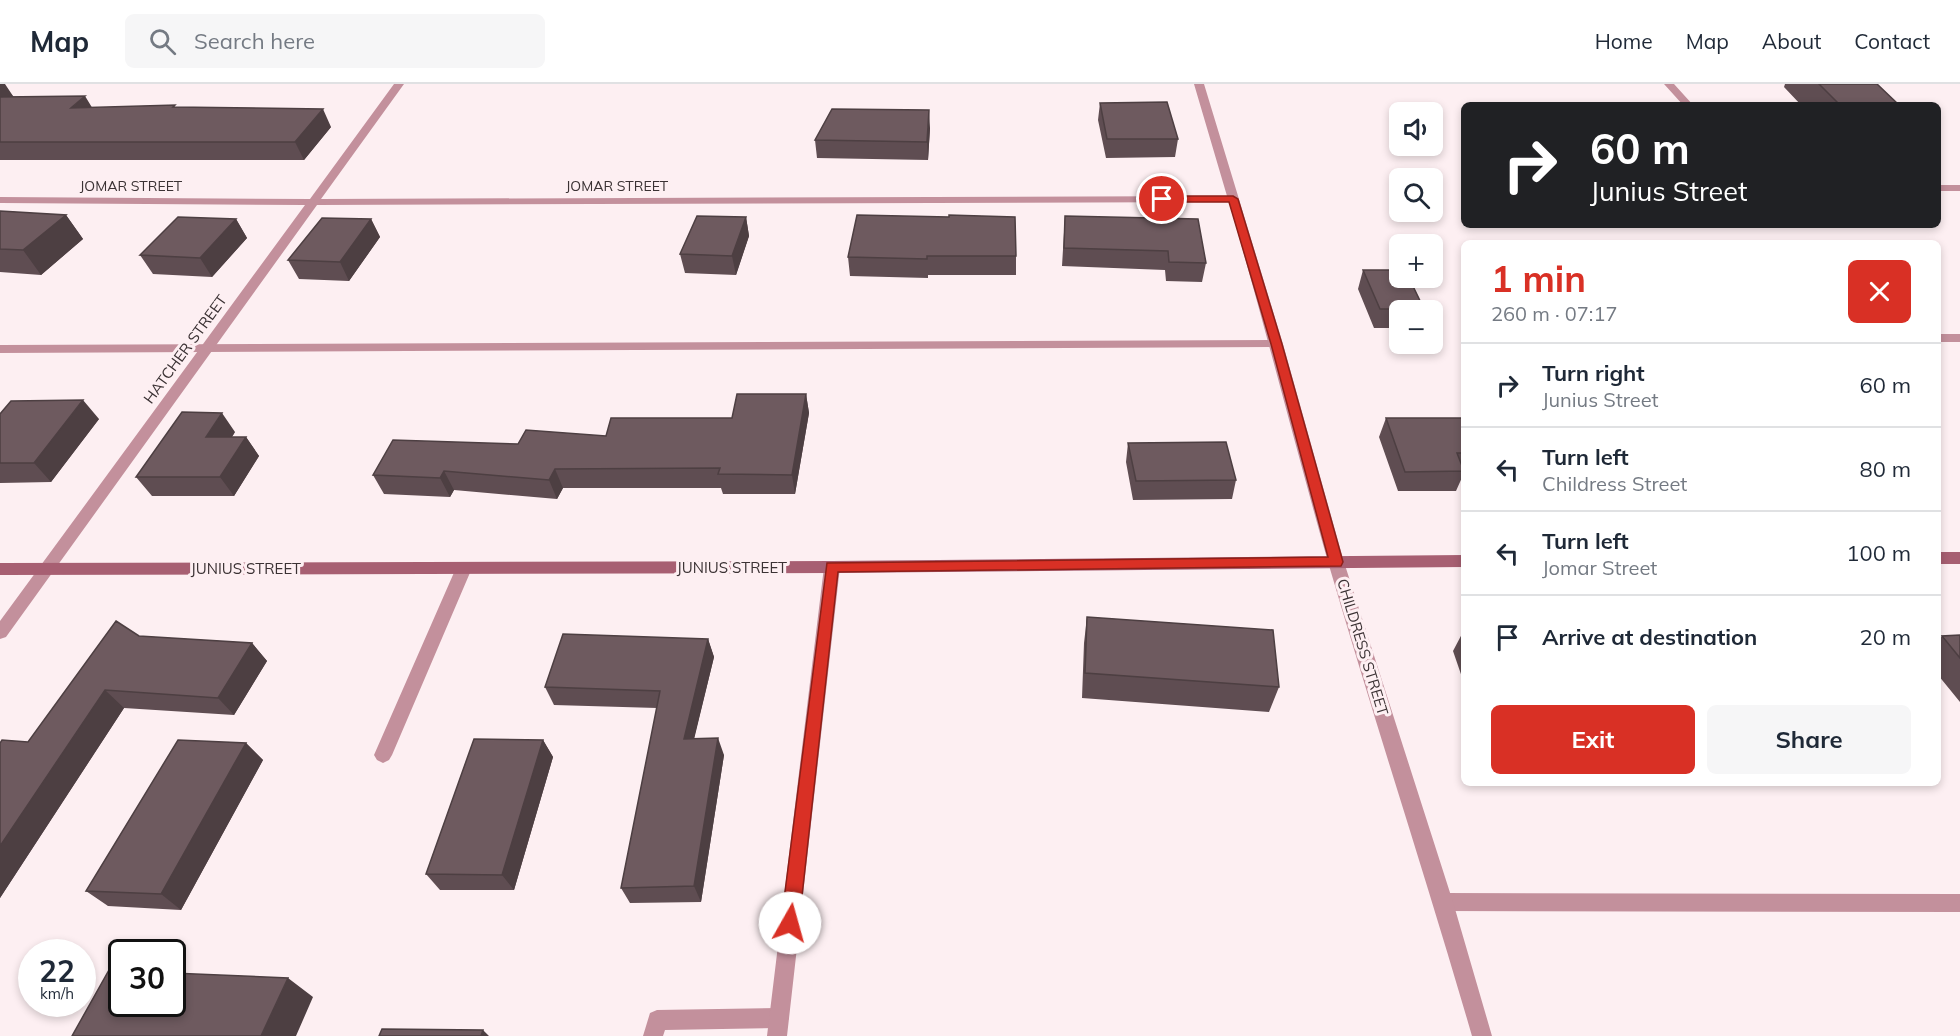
<!DOCTYPE html>
<html lang="en">
<head>
<meta charset="utf-8">
<style>
	body { margin:0; font-family:Mulish,sans-serif; background:#f6f6f7; color:#1f2937; height:100vh; display:flex; flex-direction:column; font-size:22px; white-space:nowrap }
	* { box-sizing:border-box; margin:0 }
	p { font-size:20px; color:#747a83 }
	.icon { flex:none; width:33px; height:33px; fill:none; stroke:currentColor; stroke-width:2; stroke-linecap:round; stroke-linejoin:round }
	.map { position:relative; flex:1; overflow:hidden }
	.sheet { position:absolute; left:1461px; top:156px; width:480px; height:546px; display:flex; flex-direction:column; background:#fff; border-radius:9px; box-shadow:0 3px 9px #0003 }
	.sheet>* { flex:none }
	.guide { position:absolute; left:1461px; top:18px; width:480px; height:126px; border-radius:9px; box-shadow:0 3px 9px #0003; background:#202124; color:#fff; overflow:hidden }
	.fabs { position:absolute; left:1389px; top:18px; display:grid; gap:12px }
	.fabs a { display:grid; place-items:center; width:54px; height:54px; border-radius:9px; background:#fff; box-shadow:0 3px 9px #0003; font-size:30px }
	.speed { position:absolute; left:18px; top:855px; display:flex; gap:12px; font-size:30px; font-weight:700; text-align:center }
	.speed>* { display:grid; place-content:center; width:78px; height:78px; border-radius:50%; background:#fff; box-shadow:0 3px 9px #0003; line-height:1 }
	.speed small { font-size:15px; font-weight:400 }
	.speed .limit { border:3px solid #111; border-radius:9px; background:#fff; color:#111 }
	.pin { position:absolute; display:grid; place-items:center; width:51px; height:51px; color:#fff; margin:-26px; border:3px solid #fff; border-radius:50%; box-shadow:0 2px 6px #0007 }
	.me { position:absolute; width:66px; margin:-33px; rotate:7deg; stroke-linejoin:round; filter:drop-shadow(0 0 4px #0008) }
	.turn { display:flex; align-items:center; gap:21px; height:126px; padding:0 30px; font-size:27px }
	.turn .icon { width:78px; height:78px; stroke-width:2.5 }
	.turn b { display:block; font-size:42px; line-height:51px }
	.round { display:grid; place-items:center; flex:none; width:63px; height:63px; border-radius:9px; background:#f6f6f7 }
	.overview { display:flex; align-items:center; justify-content:space-between; height:102px; padding:0 30px }
	h1 { font-size:36px; font-weight:700; line-height:45px; color:#d93025 }
	.primary-button { display:flex; gap:12px; margin-top:auto; padding:12px 30px }
	.primary-button a { flex:1; height:69px; border-radius:9px; background:#d93025; color:#fff; font-size:24px; font-weight:700; line-height:69px; text-align:center }
	.primary-button a+a { background:#f6f6f7; color:#1f2937 }
	ul { padding:0; list-style:none }
	li { display:flex; align-items:center; gap:18px; height:84px; padding:0 30px; border-top:2px solid #e0e1e3 }
	li div { flex:1 }
	li b { display:block; font-size:22px }
	li em { font-style:normal }
	header { display:flex; align-items:center; gap:36px; box-sizing:border-box; height:84px; padding:0 30px; background:#fff; border-bottom:2px solid #e0e1e3 }
	header strong { font-size:28px }
	nav { display:flex; gap:33px; margin-inline-start:auto; font-size:21px }
	.search { width:420px; height:54px; background:#f6f6f7; display:flex; align-items:center; gap:15px; box-sizing:border-box; padding:0 21px; border-radius:9px; color:#747a83; font-size:22px }
	.map>svg:first-child { display:block }
</style>
</head>
<body>
<header>
<strong>Map</strong>
<div class="search"><svg class="icon" aria-label="search" viewBox="0 0 24 24"><circle cx="10" cy="10" r="6"/><path d="M15 15l6 6"/></svg>Search here</div>
<nav><a>Home</a><a>Map</a><a>About</a><a>Contact</a></nav>
</header>
<div class="map">
<svg width="1960" height="952" viewBox="0 0 1960 952">
	<rect width="100%" height="100%" fill="#fdeff2"/>
	<g fill="none" stroke-linecap="round" stroke-linejoin="round">
		<path fill="#c3909c" fill-rule="evenodd" d="M1938 250H1960V258H1938Z
			M1277 256 1281 257 1283 260 1281 263 0 269V261Z
			M464 478 469 480 472 484 392 671 389 676 383 679 377 676 374 671 456 484 459 480Z
			M1443 809 1960 810V828L1443 827 1436 824 1433 818 1436 812Z
			M779 924 786 927 789 934 786 941 779 944 665 946 663 952H643L650 929 657 926Z"/>
		<path fill="#c3909c" fill-rule="evenodd" d="M394 0H404L321 115 1227 112 1194 0H1204L1283 260 1344 478 1453 818 1492 952H1472C1426 793 1374 636 1328 478 1294 358 1264 238 1229 118L317 121 6 553 0 555V537L305 121 0 119V113L310 115Z
			M1664 0H1674L1693 21H1683Z
			M1938 101H1960V107H1938Z
			M832 477 837 479 840 483 787 952H767L824 483 827 479Z"/>
		<path fill="#a75f72" fill-rule="evenodd" d="M1938 468H1960V480H1938Z
			M1464 471V483L832 489 0 491V479L832 477Z"/>
	</g>
	<path fill="#5f4d52" d="M0 0 14 13 92 24 176 23 331 43 304 76H0Z
		M1785 0H1877L1899 21H1801L1784 3Z
		M1100 19 1178 55 1175 73 1106 74 1098 36Z
		M930 44 928 76 817 74 815 56Z
		M0 127 66 131 83 155 41 191 0 188Z
		M857 131 1016 172V191H928V194L850 192 848 173Z
		M1065 132 1206 179 1202 198 1166 197 1165 186 1062 182Z
		M746 133 749 152 736 191 685 189 680 170Z
		M236 135 247 154 212 193 153 190 140 171Z
		M371 135 380 153 349 197 299 195 288 176Z
		M1363 186 1424 225 1423 226H1400V244H1374L1358 205Z
		M806 310 809 329 795 410H723L721 404H563L557 415 454 406 450 413 384 410 373 391 606 352 732 334Z
		M0 330 99 335 51 398 0 399Z
		M1386 334H1464V389L1456 407H1398L1379 353Z
		M235 348 232 353H246L259 372 234 412H152L136 393Z
		M1128 359 1236 396 1232 415 1133 416 1126 378Z
		M1087 533 1279 603 1269 628 1082 614 1084 559Z
		M1463 548H1464V599L1453 567Z
		M1960 551V618L1938 591V556L1942 552Z
		M139 552 252 559 267 577 234 631 124 624 0 814V659L28 658Z
		M708 555 714 573 694 654 724 671 701 818 630 819 621 804 657 624 554 621 545 603Z
		M543 656 553 673 514 806H440L426 790Z
		M246 659 263 676 181 826 108 822 86 807Z"/>
	<path fill="#4d3f42" d="M0 0H5L15 15 0 26Z
		M85 12 96 30 71 24Z
		M323 25 331 43 304 76 295 58Z
		M929 26 930 44 928 76 927 58Z
		M66 131 83 155 41 191 23 166Z
		M746 133 749 152 736 191 732 172Z
		M236 135 247 154 212 193 200 174Z
		M371 135 380 153 349 197 340 178Z
		M806 310 809 329 795 410 792 391Z
		M83 316 99 335 51 398 34 379Z
		M222 329 235 348 219 372 206 353Z
		M246 353 259 372 234 412 220 393Z
		M555 385 563 404 557 415 549 396Z
		M444 387 454 406 450 413 440 394Z
		M708 555 714 573 690 672 684 655Z
		M252 559 267 577 234 631 218 614Z
		M105 606 124 624 0 814V762Z
		M718 654 724 671 701 818 694 802Z
		M543 656 553 673 514 806 502 791Z
		M246 659 263 676 181 826 161 810Z
		M288 894 313 913 296 952H261Z
		M483 946 489 952H481Z"/>
	<path fill="#6e5a5f" stroke="#4d3f42" stroke-width="1.5" d="M1819 0H1877L1899 21H1840Z
		M85 12 71 24 175 21 173 23 323 25 295 58H0V13Z
		M1167 18 1178 55H1107L1100 19Z
		M832 25 929 26 927 58 815 56Z
		M0 127 66 131 23 166 0 165Z
		M857 131 949 133V131L1015 133 1016 172H927V175L848 173Z
		M697 132 746 133 732 172 680 170Z
		M1065 132 1198 135 1206 179 1169 178 1168 167 1064 164Z
		M178 133 236 135 200 174 140 171Z
		M322 134 371 135 340 178 288 176Z
		M1363 186H1400V194H1409L1424 225H1380Z
		M737 310H806L792 391 718 390 720 384 555 385 549 396 444 387 440 394 373 391 393 356 518 360 526 346 606 352 611 334H732Z
		M83 316 34 379H0V330L11 317Z
		M182 328 222 329 206 353H246L220 393H136Z
		M1386 334H1464V369H1457L1464 387 1405 388Z
		M1226 358 1236 396 1136 397 1128 359Z
		M1087 533 1273 546 1279 603 1085 589Z
		M116 537 139 552 252 559 218 614 105 606 0 762V659L2 656 28 658Z
		M563 550 708 555 684 655 718 654 694 802 621 804 660 607 545 603Z
		M1960 551V574L1942 552Z
		M474 655 543 656 502 791 426 790Z
		M178 656 246 659 161 810 86 807Z
		M109 886 122 887V920H172V889L288 894 261 952H72Z
		M382 945 483 946 481 952H379Z"/>
	<path fill="#d93025" stroke="#8d1f18" stroke-width="1.5" d="M1233 112 1238 115 1282 260 1343 478 1341 482 838 488 799 839 796 845 790 848 784 845 781 839 827 479 1328 473 1271 260 1229 118H1162L1158 115 1162 112Z"/>
	<g text-anchor="middle" dominant-baseline="central" stroke-width="6" stroke-linejoin="round" paint-order="stroke">
		<g font-size="14" fill="#3b3234" stroke="#fdeff2">
			<text x="131" y="102">JOMAR STREET</text>
			<text x="617" y="102">JOMAR STREET</text>
		</g>
		<g font-size="15" fill="#3b3234" stroke="#fdeff2">
			<text transform="translate(185 265) rotate(-54)">HATCHER STREET</text>
			<text x="732" y="483">JUNIUS STREET</text>
			<text x="246" y="484">JUNIUS STREET</text>
			<text transform="translate(1363 563) rotate(73)">CHILDRESS STREET</text>
		</g>
	</g>
</svg>
<div class="fabs">
<a><svg class="icon" aria-label="sound" viewBox="0 0 24 24"><path d="M4 9h4l5-4v14l-5-4H4zM17 9q2 3 0 6"/></svg></a>
<a><svg class="icon" aria-label="search" viewBox="0 0 24 24"><circle cx="10" cy="10" r="6"/><path d="M15 15l6 6"/></svg></a>
<a>+</a>
<a>−</a>
</div>
<div class="speed"><div>22<small>km/h</small></div><div class="limit">30</div></div>
<div class="pin" style="left:1162px;top:115px;background:#d93025"><svg class="icon" aria-label="arrive" viewBox="0 0 24 24"><path d="M6 21V4h12l-3 4 3 4H6"/></svg></div>
<svg class="me" style="left:790px;top:839px" viewBox="-20 -20 40 40"><circle r="19" fill="#fff"/><path d="M0-13L10 11 0 6-10 11z" fill="#d93025"/></svg>
<div class="guide">
<div class="turn"><svg class="icon" aria-label="right" viewBox="0 0 24 24"><path d="M7 20v-9h11M14 6l5 5-5 5"/></svg><div><b>60 m</b>Junius Street</div></div>
</div>
<section class="sheet">
<div class="overview"><div><h1>1 min</h1><p>260 m · 07:17</p></div><a class="round" style="background:#d93025;color:#fff"><svg class="icon" aria-label="close" viewBox="0 0 24 24"><path d="M6 6l12 12M18 6L6 18"/></svg></a></div>
<ul>
<li><svg class="icon" aria-label="right" viewBox="0 0 24 24"><path d="M7 20v-9h11M14 6l5 5-5 5"/></svg><div><b>Turn right</b><p>Junius Street</p></div><em>60 m</em></li>
<li><svg class="icon" aria-label="left" viewBox="0 0 24 24"><path d="M17 20v-9H6M10 6l-5 5 5 5"/></svg><div><b>Turn left</b><p>Childress Street</p></div><em>80 m</em></li>
<li><svg class="icon" aria-label="left" viewBox="0 0 24 24"><path d="M17 20v-9H6M10 6l-5 5 5 5"/></svg><div><b>Turn left</b><p>Jomar Street</p></div><em>100 m</em></li>
<li><svg class="icon" aria-label="arrive" viewBox="0 0 24 24"><path d="M6 21V4h12l-3 4 3 4H6"/></svg><div><b>Arrive at destination</b></div><em>20 m</em></li>
</ul>
<div class="primary-button"><a>Exit</a><a>Share</a></div>
</section>
</div>
</body>
</html>
